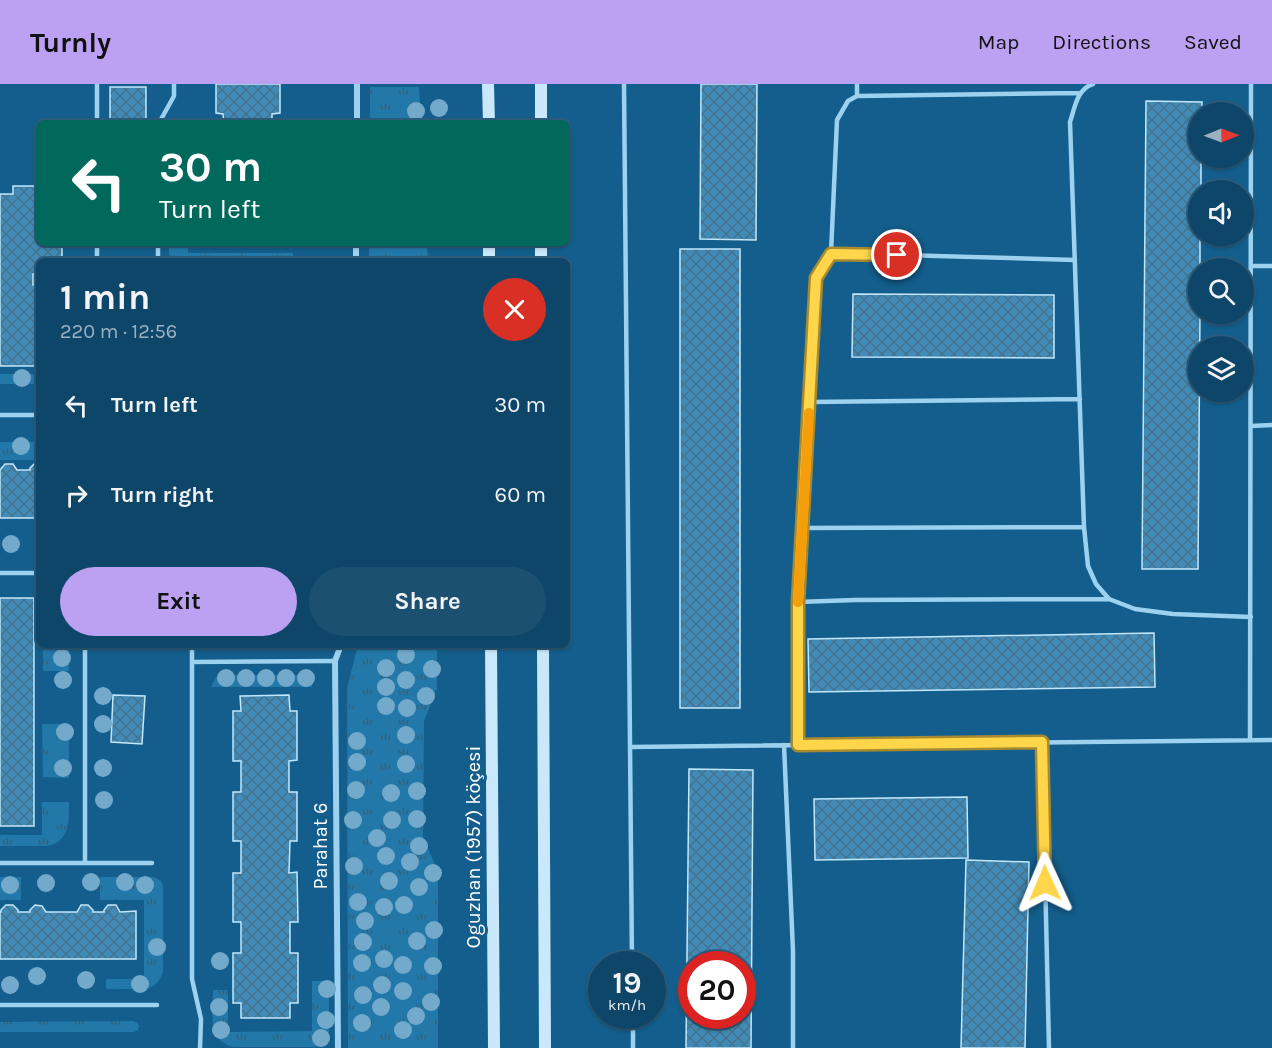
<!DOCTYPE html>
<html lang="en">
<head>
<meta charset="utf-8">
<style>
	body { margin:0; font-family:Karla,sans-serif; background:#1c5071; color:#f1f3f6; height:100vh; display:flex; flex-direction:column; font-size:22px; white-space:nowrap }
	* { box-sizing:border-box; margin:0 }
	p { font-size:20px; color:#9bb1c0 }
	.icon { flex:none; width:33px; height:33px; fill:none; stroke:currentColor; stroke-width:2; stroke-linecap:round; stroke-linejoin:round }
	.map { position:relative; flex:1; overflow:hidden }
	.side { position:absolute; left:36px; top:174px; width:534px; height:390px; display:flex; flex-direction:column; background:#0e4669; border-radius:9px; box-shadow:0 2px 4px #0004,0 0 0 2px #2e5e7d }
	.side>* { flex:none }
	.hud { position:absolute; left:36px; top:36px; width:534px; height:126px; border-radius:9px; box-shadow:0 2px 4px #0004,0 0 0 2px #2e5e7d; background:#00695c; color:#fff; overflow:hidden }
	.needle { width:39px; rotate:89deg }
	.tools { position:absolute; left:1188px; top:18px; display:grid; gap:12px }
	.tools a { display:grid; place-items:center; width:66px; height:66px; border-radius:50%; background:#0e4669; box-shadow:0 2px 4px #0004,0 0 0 2px #2e5e7d; font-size:30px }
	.speed { position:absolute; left:588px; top:867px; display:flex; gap:12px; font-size:30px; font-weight:700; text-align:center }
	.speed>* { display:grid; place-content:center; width:78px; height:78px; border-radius:50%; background:#0e4669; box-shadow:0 2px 4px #0004,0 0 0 2px #2e5e7d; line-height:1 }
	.speed small { font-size:15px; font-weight:400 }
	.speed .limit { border:9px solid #d22; background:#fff; color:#111 }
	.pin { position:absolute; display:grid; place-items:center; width:51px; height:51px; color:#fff; margin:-26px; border:3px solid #fff; border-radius:50%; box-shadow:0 2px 6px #0007 }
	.me { position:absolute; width:66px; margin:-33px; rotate:359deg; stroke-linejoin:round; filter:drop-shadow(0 0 4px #0008) }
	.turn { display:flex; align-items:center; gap:21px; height:126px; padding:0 24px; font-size:27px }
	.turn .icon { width:78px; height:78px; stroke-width:2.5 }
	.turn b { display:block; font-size:42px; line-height:51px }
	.round { display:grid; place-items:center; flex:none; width:63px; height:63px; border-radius:32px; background:#1c5071 }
	.head { display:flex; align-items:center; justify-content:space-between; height:102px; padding:0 24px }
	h1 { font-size:36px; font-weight:700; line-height:45px }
	.button { display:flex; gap:12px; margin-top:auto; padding:12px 24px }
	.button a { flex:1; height:69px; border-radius:36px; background:#bca0f2; color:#111; font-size:24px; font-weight:700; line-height:69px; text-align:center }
	.button a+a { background:#1c5071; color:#f1f3f6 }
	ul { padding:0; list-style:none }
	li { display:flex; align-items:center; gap:18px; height:90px; padding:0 24px }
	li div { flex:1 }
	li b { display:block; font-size:22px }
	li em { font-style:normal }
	header { display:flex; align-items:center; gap:36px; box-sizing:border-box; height:84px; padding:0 30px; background:#bca0f2; color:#111 }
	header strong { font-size:28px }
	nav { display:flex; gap:33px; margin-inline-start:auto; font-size:21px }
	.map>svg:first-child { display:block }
</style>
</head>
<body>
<header>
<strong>Turnly</strong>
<nav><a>Map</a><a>Directions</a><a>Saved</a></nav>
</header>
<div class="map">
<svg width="1272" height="964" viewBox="0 0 1272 964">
	<defs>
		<pattern id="grass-tufts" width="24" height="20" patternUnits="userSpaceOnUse" patternTransform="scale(1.5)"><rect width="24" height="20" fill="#2278a9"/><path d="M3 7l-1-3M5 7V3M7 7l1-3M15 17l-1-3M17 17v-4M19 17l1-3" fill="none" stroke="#37627a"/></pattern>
		<pattern id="building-cross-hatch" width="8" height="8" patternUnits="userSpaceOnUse" patternTransform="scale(1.5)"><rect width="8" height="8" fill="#408bb7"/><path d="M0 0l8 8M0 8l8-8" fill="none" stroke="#45728c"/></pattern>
	</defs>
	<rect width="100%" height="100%" fill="#135e8c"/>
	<path fill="url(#grass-tufts)" d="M370 3H419L421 39H370Z
		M169 159H188V169H293V177H169Z
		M369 159H427L428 177H369Z
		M0 290H39V300H0Z
		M0 358H39V376H0Z
		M43 561H69V587H43Z
		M358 561H437V605L424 637 423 753 438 788V964H348L347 604Z
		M221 591H311L312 603H211L216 593Z
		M42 640H69V694L43 693Z
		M42 718H69C69 737 70 760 45 762H0V751H42Z
		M0 793H21V816H0Z
		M100 793H154L161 797 163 802V887C161 896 155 903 146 905H106V895H144V816H100Z
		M312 897H329V949C328 959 323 962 313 963H234C206 957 213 929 213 906H228V948L312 947Z
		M134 937 137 939 139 942 138 946 134 948H0V938Z"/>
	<path fill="url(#building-cross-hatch)" stroke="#c2e7fc" stroke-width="1.5" fill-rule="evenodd" d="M216 0H280V29L272 30V39H224L223 30 216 29Z
		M701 0H757L756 156 700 155Z
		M110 3H146V39H110Z
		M1146 17 1202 18V28H1198V74H1201V106H1198V152H1200V184H1198V230H1200L1198 485H1142Z
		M13 102H39V159H62V177H39V190H33V201H39V282H0V110H13Z
		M680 165H740V624H680Z
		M853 210 1054 211V274L852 273Z
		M5 380H13L17 386H30V384L34 380H39V434H0V386Z
		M0 514H34V742H0Z
		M1154 549 1155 603 809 608 808 555Z
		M113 611 145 612 142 660 111 658Z
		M289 611 290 627H297V676L289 677V708H297V757H290L289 789 297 788 298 838H290V869H298V919H290V934H241V919H233V869H241V838H233V789H241V757H233V708H241V677H233V627H241L240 612Z
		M689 685 753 686 751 964H686ZM692 880H742V932H692Z
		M967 713 968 774 815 776 814 715Z
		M966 776 1029 778 1025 964H961Z
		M6 821H13L18 826V828H30V826L35 821 42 822 46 828H77L81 821H88L93 826V828H104V826L108 821H116L120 828 136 827V875H0V828H1V826Z"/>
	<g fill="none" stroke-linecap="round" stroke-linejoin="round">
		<path stroke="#9cd2f0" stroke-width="4.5" d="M97 0V39
			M624 0 632 880
			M857 0V12
			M1093 0C1077 5 1075 23 1070 38L1084 443 1088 482 1096 500 1109 515 1135 525 1173 530 1251 533
			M159 39 174 12V0
			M97 159V177
			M158 159V177
			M831 169 1075 176
			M1251 182H1272
			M810 318 1080 315
			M0 331H39
			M1251 342 1272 341
			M802 444 1084 443
			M0 489H39
			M798 518 855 516 1109 515
			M85 561V779
			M192 561V895L201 935 200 964
			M192 578 335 577
			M1250 656 1251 0
			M1042 658 1049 964
			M784 661 793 867V964
			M798 661V518L816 194 831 169 837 36 848 17 857 12 1080 9
			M630 663 1272 656
			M0 779H152
			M0 921H157
			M633 932V964"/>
		<path stroke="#9cd2f0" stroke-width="6" d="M357 39V0
			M356 177V159
			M338 964 335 577 341 561"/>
		<path stroke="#cae8fb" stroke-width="12" d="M488 0 489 39
			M541 0V39
			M489 159V177
			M541 159V177
			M491 561 494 964
			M543 561 545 964"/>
	</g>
	<g fill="#73a9ca">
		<circle cx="439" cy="24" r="9"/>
		<circle cx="416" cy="27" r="9"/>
		<circle cx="22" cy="294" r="9"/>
		<circle cx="21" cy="362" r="9"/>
		<circle cx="11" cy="460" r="9"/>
		<circle cx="406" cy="571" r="9"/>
		<circle cx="62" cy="574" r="9"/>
		<circle cx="386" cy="584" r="9"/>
		<circle cx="432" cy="585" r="9"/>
		<circle cx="226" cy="594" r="9"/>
		<circle cx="246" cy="594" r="9"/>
		<circle cx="266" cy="594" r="9"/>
		<circle cx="286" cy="594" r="9"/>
		<circle cx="306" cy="594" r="9"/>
		<circle cx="63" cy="596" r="9"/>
		<circle cx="406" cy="596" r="9"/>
		<circle cx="386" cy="603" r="9"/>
		<circle cx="103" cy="612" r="9"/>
		<circle cx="426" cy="612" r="9"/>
		<circle cx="386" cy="622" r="9"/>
		<circle cx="407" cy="624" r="9"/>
		<circle cx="103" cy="640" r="9"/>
		<circle cx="65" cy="648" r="9"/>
		<circle cx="406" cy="651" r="9"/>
		<circle cx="357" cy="657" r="9"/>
		<circle cx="357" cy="678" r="9"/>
		<circle cx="406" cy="680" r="9"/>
		<circle cx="63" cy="684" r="9"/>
		<circle cx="103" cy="684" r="9"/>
		<circle cx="356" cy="706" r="9"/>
		<circle cx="417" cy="707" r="9"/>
		<circle cx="391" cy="709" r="9"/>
		<circle cx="104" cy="716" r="9"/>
		<circle cx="417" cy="735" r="9"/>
		<circle cx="353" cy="736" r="9"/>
		<circle cx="392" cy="736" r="9"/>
		<circle cx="377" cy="754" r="9"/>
		<circle cx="419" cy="762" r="9"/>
		<circle cx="386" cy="772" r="9"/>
		<circle cx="410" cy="778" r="9"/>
		<circle cx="354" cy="782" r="9"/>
		<circle cx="433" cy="789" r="9"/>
		<circle cx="389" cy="797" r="9"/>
		<circle cx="91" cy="798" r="9"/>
		<circle cx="125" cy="798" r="9"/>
		<circle cx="46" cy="799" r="9"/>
		<circle cx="10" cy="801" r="9"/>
		<circle cx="145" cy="801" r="9"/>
		<circle cx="419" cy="803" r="9"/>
		<circle cx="358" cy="818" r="9"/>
		<circle cx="404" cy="821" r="9"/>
		<circle cx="384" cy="823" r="9"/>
		<circle cx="365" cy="837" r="9"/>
		<circle cx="434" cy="846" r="9"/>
		<circle cx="417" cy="857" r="9"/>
		<circle cx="363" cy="858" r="9"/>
		<circle cx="157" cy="863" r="9"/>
		<circle cx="384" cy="875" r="9"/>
		<circle cx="220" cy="877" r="9"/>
		<circle cx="362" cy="879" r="9"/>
		<circle cx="403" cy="881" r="9"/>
		<circle cx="433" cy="882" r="9"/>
		<circle cx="37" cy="892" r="9"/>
		<circle cx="86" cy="896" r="9"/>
		<circle cx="140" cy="900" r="9"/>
		<circle cx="10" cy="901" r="9"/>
		<circle cx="382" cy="901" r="9"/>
		<circle cx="327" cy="905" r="9"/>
		<circle cx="403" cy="907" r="9"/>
		<circle cx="363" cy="911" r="9"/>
		<circle cx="431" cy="918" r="9"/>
		<circle cx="219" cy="923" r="9"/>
		<circle cx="381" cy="923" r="9"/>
		<circle cx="416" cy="932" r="9"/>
		<circle cx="326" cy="936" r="9"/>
		<circle cx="362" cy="939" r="9"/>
		<circle cx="221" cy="946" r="9"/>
		<circle cx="403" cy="946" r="9"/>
		<circle cx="321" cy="954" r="9"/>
	</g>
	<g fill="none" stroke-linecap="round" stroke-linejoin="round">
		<g stroke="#a68a30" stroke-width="15">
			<path id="route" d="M897 171 831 170 816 194 798 518V661L1042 658 1045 799"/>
		</g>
		<use href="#route" stroke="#ffd54a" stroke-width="10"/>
		<path stroke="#f59e0b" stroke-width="10" d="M798 518 809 329"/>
	</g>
	<g text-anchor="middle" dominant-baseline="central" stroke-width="6" stroke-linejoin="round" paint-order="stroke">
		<g font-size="20" fill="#fff" stroke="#135e8c">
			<text transform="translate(320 762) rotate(-90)">Parahat 6</text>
			<text transform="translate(473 763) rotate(-90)">Oguzhan (1957) köçesi</text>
		</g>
	</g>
</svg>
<div class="tools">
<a><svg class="needle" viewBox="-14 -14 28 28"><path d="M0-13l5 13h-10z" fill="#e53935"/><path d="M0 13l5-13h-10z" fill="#9bb1c0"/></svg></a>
<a><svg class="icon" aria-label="sound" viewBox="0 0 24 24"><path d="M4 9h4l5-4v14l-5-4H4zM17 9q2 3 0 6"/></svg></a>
<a><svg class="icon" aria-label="search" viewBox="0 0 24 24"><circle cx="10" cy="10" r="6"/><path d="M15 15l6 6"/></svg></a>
<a><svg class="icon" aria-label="layers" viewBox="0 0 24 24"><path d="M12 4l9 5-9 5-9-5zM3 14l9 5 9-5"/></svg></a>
</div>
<div class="speed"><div>19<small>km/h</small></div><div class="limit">20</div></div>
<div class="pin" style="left:897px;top:171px;background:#d93025"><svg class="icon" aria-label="arrive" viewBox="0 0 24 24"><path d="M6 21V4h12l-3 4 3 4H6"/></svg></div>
<svg class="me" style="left:1045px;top:799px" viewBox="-20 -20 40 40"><path d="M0-17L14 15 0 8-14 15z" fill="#ffd54a" stroke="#fff" stroke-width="4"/></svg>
<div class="hud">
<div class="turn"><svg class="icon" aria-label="left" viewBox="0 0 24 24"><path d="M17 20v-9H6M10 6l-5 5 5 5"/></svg><div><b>30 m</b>Turn left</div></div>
</div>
<section class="side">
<div class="head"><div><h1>1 min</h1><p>220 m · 12:56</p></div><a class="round" style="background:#d93025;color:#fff"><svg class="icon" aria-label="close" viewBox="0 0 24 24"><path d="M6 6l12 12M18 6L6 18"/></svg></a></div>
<ul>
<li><svg class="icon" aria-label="left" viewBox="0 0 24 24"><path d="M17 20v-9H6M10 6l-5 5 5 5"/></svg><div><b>Turn left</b></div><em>30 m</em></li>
<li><svg class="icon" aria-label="right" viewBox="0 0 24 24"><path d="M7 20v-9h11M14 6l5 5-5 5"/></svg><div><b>Turn right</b></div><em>60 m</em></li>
</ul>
<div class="button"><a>Exit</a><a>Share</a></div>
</section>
</div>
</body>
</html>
